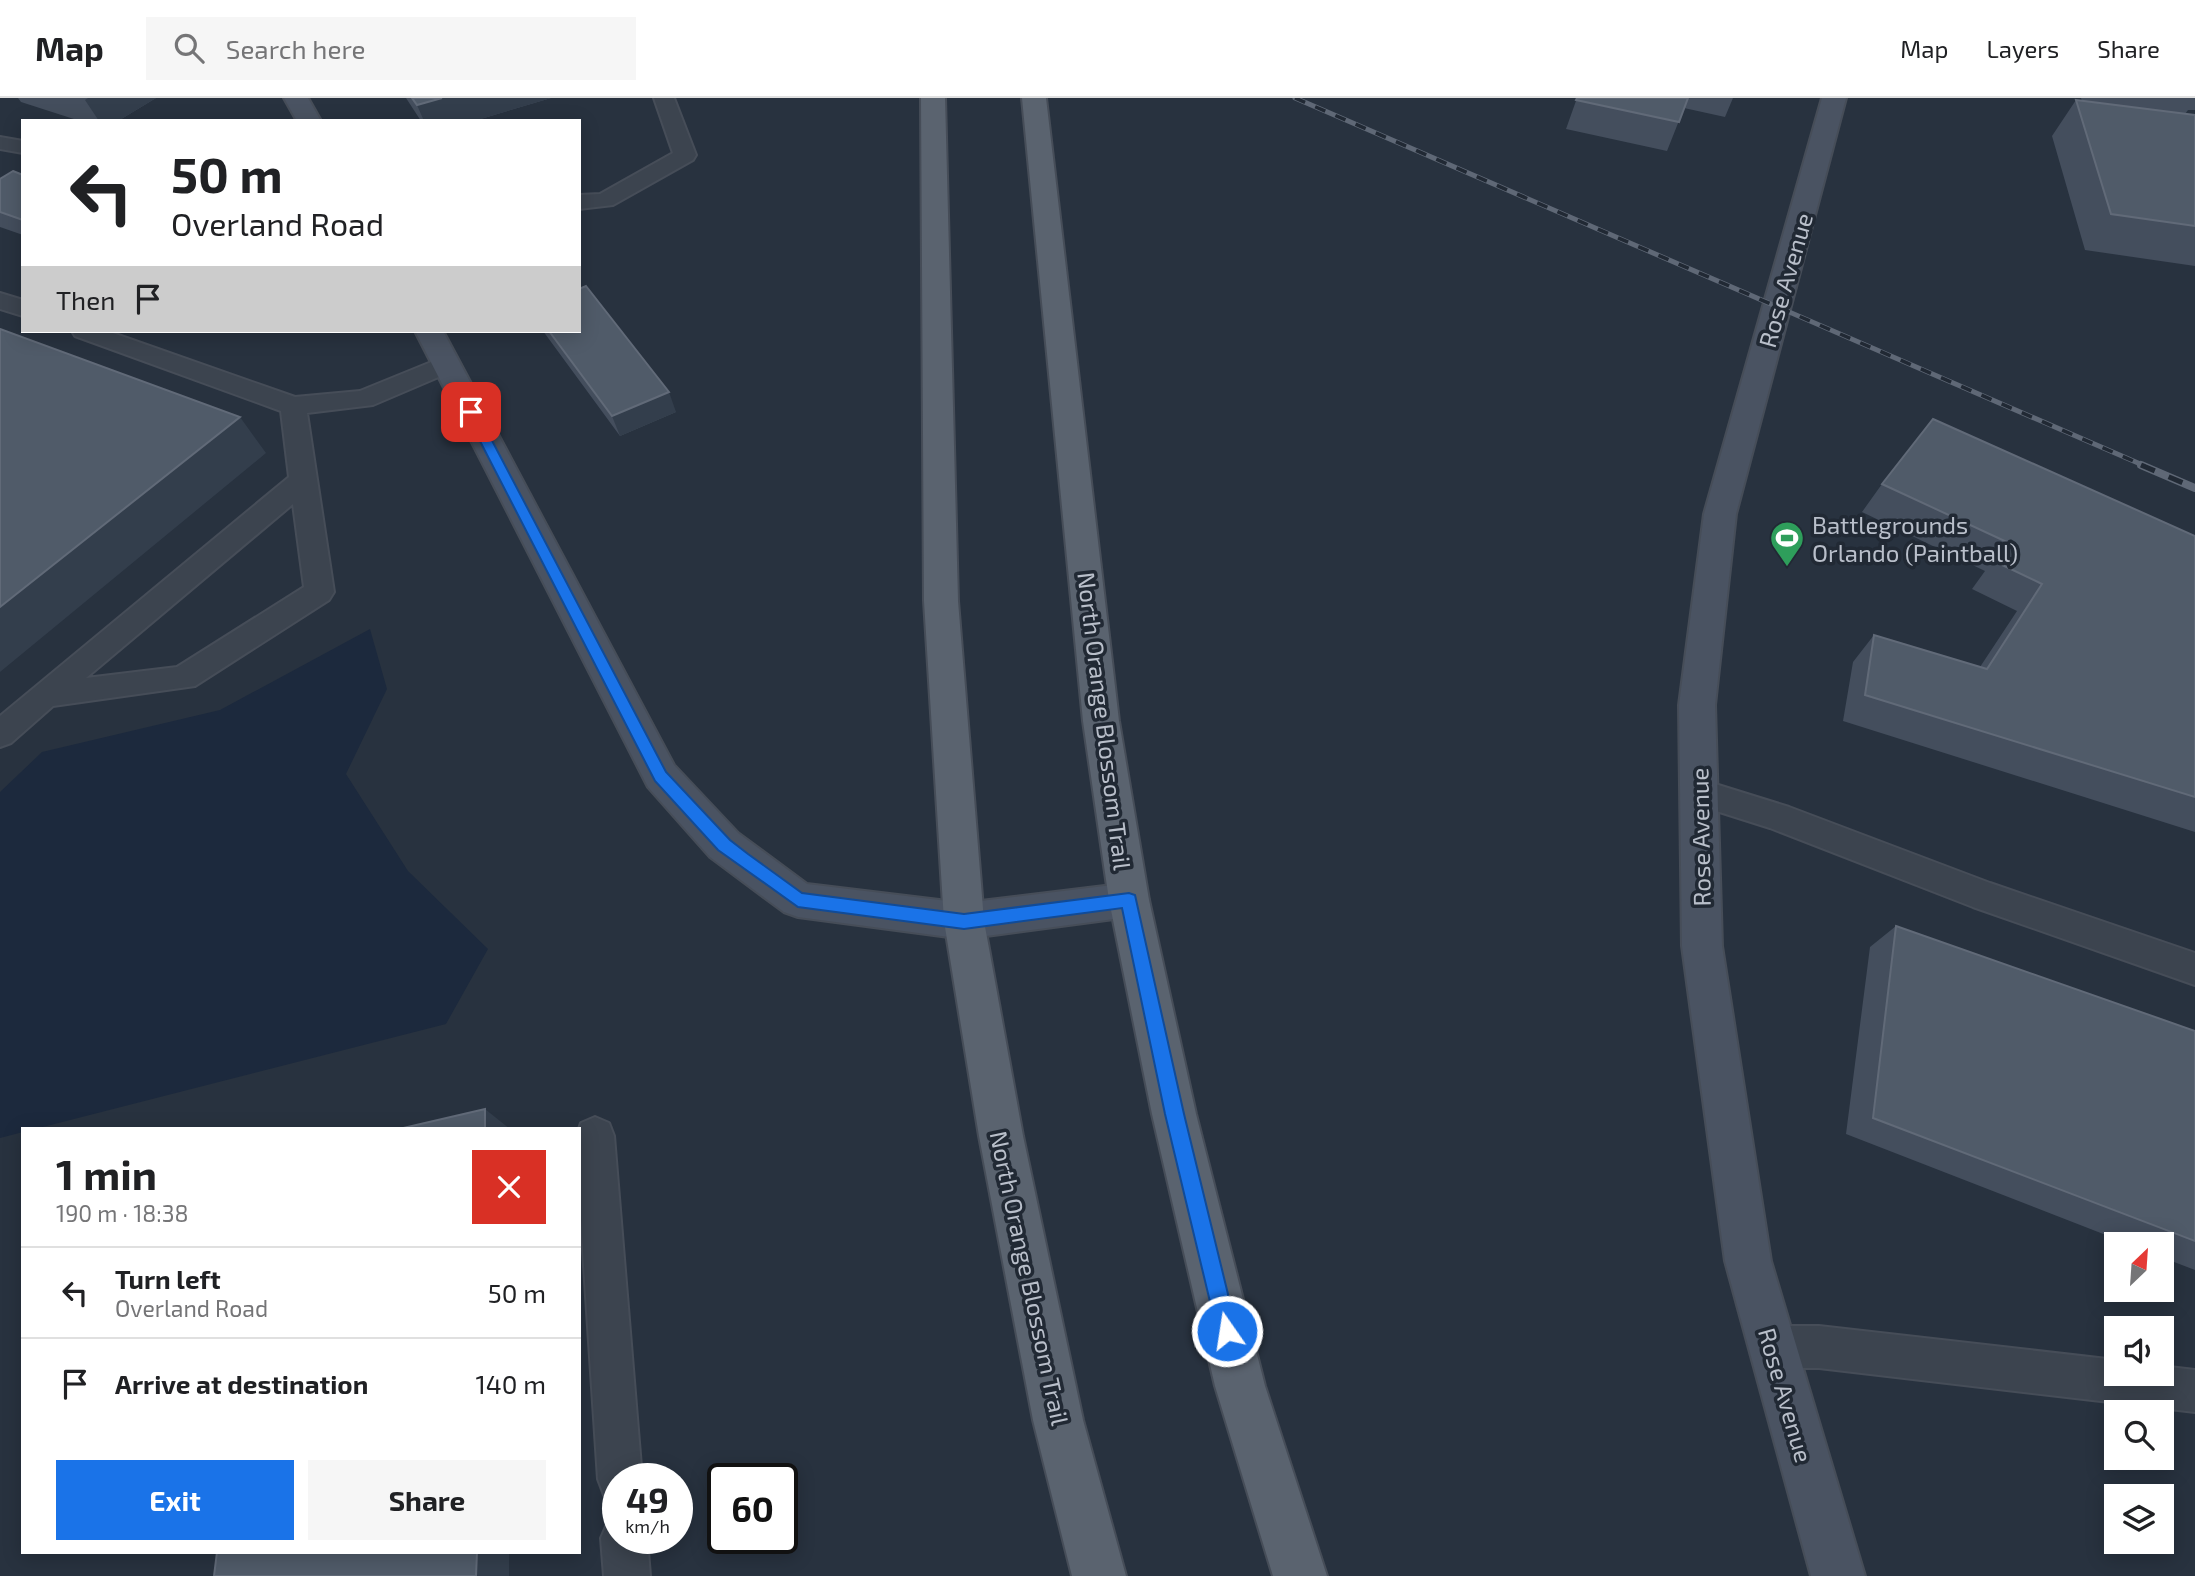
<!DOCTYPE html>
<html lang="en">
<head>
<meta charset="utf-8">
<style>
	body { margin:0; font-family:"Exo 2",sans-serif; background:#f6f6f6; color:#202124; height:100vh; display:flex; flex-direction:column; font-size:26px; white-space:nowrap }
	* { box-sizing:border-box; margin:0 }
	p { font-size:23px; color:#757577 }
	.icon { flex:none; width:38px; height:38px; fill:none; stroke:currentColor; stroke-width:2; stroke-linecap:round; stroke-linejoin:round }
	.map { position:relative; flex:1; overflow:hidden }
	.drawer { position:absolute; left:21px; top:1029px; width:560px; height:427px; display:flex; flex-direction:column; background:#fff; border-radius:0px; box-shadow:0 4px 18px #0003 }
	.drawer>* { flex:none }
	.guide { position:absolute; left:21px; top:21px; width:560px; height:214px; border-radius:0px; box-shadow:0 4px 18px #0003; background:#fff; color:#202124; overflow:hidden }
	.needle { width:46px; rotate:25deg }
	.buttons { position:absolute; left:2104px; top:1134px; display:grid; gap:14px }
	.buttons a { display:grid; place-items:center; width:70px; height:70px; border-radius:0px; background:#fff; box-shadow:0 4px 18px #0003; font-size:35px }
	.speed { position:absolute; left:602px; top:1365px; display:flex; gap:14px; font-size:35px; font-weight:700; text-align:center }
	.speed>* { display:grid; place-content:center; width:91px; height:91px; border-radius:50%; background:#fff; box-shadow:0 4px 18px #0003; line-height:1 }
	.speed small { font-size:18px; font-weight:400 }
	.speed .limit { border:4px solid #111; border-radius:10px; background:#fff; color:#111 }
	.pin { position:absolute; display:grid; place-items:center; width:60px; height:60px; color:#fff; margin:-30px; border-radius:14px; box-shadow:0 4px 10px #0006 }
	.me { position:absolute; width:77px; margin:-38px; rotate:347deg; stroke-linejoin:round; filter:drop-shadow(0 0 5px #0008) }
	.turn { display:flex; align-items:center; gap:24px; height:147px; padding:0 35px; font-size:32px }
	.turn .icon { width:91px; height:91px; stroke-width:2.5 }
	.turn b { display:block; font-size:49px; line-height:60px }
	.then { display:flex; align-items:center; height:66px; padding:0 35px; background:#0003; gap:14px; font-size:26px }
	.round { display:grid; place-items:center; flex:none; width:74px; height:74px; border-radius:0px; background:#f6f6f6 }
	.summary { display:flex; align-items:center; justify-content:space-between; height:119px; padding:0 35px }
	h1 { font-size:42px; font-weight:700; line-height:52px }
	.primary-button { display:flex; gap:14px; margin-top:auto; padding:14px 35px }
	.primary-button a { flex:1; height:80px; border-radius:0px; background:#1a73e8; color:#fff; font-size:28px; font-weight:700; line-height:80px; text-align:center }
	.primary-button a+a { background:#f6f6f6; color:#202124 }
	ul { padding:0; list-style:none }
	li { display:flex; align-items:center; gap:21px; height:91px; padding:0 35px; border-top:2px solid #e0e0e0 }
	li div { flex:1 }
	li b { display:block; font-size:26px }
	li em { font-style:normal }
	header { display:flex; align-items:center; gap:42px; box-sizing:border-box; height:98px; padding:0 35px; background:#fff; border-bottom:2px solid #e0e0e0 }
	header strong { font-size:33px }
	nav { display:flex; gap:38px; margin-inline-start:auto; font-size:24px }
	.search { width:490px; height:63px; background:#f6f6f6; display:flex; align-items:center; gap:18px; box-sizing:border-box; padding:0 24px; border-radius:0px; color:#757577; font-size:26px }
	.map>svg:first-child { display:block }
</style>
</head>
<body>
<header>
<strong>Map</strong>
<div class="search"><svg class="icon" aria-label="search" viewBox="0 0 24 24"><circle cx="10" cy="10" r="6"/><path d="M15 15l6 6"/></svg>Search here</div>
<nav><a>Map</a><a>Layers</a><a>Share</a></nav>
</header>
<div class="map">
<svg width="2195" height="1478" viewBox="0 0 2195 1478">
	<rect width="100%" height="100%" fill="#28323f"/>
	<path fill="#1c293d" d="M370 531 387 591 346 676 408 773 488 851 446 926 35 1031H23V1034L0 1040V694L42 654 220 612Z"/>
	<g fill="none" stroke-linecap="round" stroke-linejoin="round">
		<g stroke="#464d58" stroke-width="4">
			<path id="lane" d="M654 0H674L696 57 693 62 613 107 579 111V97L600 96 673 55Z
				M0 39 23 43V55L0 51Z
				M0 195 23 202V218L0 211Z
				M72 233H107L295 299 360 293 446 258 455 260 459 266 455 272 373 307 307 315 334 494 329 502 195 588 53 608 11 645 0 649V618L289 379 281 313 75 238ZM293 406 304 489 177 569 86 580Z
				M1699 681 1789 709 1990 785 2195 855V887L1973 809 1770 730 1688 704 1683 694 1688 684Z
				M595 1019 609 1025 614 1038 642 1381H618V1402L604 1397 598 1381 579 1092V1031L581 1025Z
				M1772 1228H1819L2116 1262V1276H2161V1268L2195 1272V1314L1819 1270H1772L1757 1264 1751 1249 1757 1234Z
				M618 1420V1440H647L650 1478H604L601 1440 608 1424Z"/>
		</g>
		<g stroke="#464d58" stroke-width="4">
			<path id="secondary" d="M284 0H308L321 23H297Z
				M1822 0H1846L1736 416 1715 607 1722 848 1771 1163 1865 1478H1811L1725 1163 1682 848 1679 607 1704 416Z
				M415 233H443L674 667 738 735 807 786 964 805 1129 785 1143 790 1149 802 1143 814 1129 819 964 841 798 819 784 814 710 759 648 689Z"/>
		</g>
		<g stroke="#464d58" stroke-width="4">
			<path id="primary" d="M921 0H945L958 503 984 823 1023 1038 1083 1322 1126 1478H1072L1033 1322 979 1038 944 823 924 503Z
				M1022 0H1046L1119 623 1149 802 1196 1016 1265 1288 1327 1478H1273L1215 1288 1152 1016 1109 802 1083 623Z"/>
		</g>
		<use href="#lane" fill="#3c444f" fill-rule="evenodd"/>
		<use href="#secondary" fill="#4a5362" fill-rule="evenodd"/>
		<use href="#primary" fill="#5a636f" fill-rule="evenodd"/>
		<g stroke="#5f6876" stroke-width="5">
			<path id="rail-far1" d="M1295 0 2145 368"/>
		</g>
		<g stroke="#5f6876" stroke-width="8">
			<path id="rail" d="M2141 367 2195 390"/>
		</g>
		<use href="#rail-far1" stroke="#212934" stroke-width="3.5" stroke-dasharray="11" stroke-linecap="butt"/>
		<use href="#rail" stroke="#212934" stroke-width="5" stroke-dasharray="15" stroke-linecap="butt"/>
	</g>
	<path fill="#444e5d" d="M18 0H156L118 23H80L21 4Z
		M406 0H551L474 23H421Z
		M1577 0H1733L1725 19 1684 10 1667 53 1566 31Z
		M2081 0H2195V12H2188L2185 16 2195 17V168L2085 152 2052 38 2076 2 2082 3Z
		M23 77V137L0 129V81Z
		M543 233H579L676 314 620 338Z
		M1882 386 2195 438V734L1843 623 1853 564 1874 537 1980 569 2017 513 1972 491 1985 473 1862 414Z
		M1896 828 2195 933V1172L2161 1159V1146H2129L1846 1036 1870 849Z"/>
	<path fill="#333e4c" d="M88 0H156L118 23H99L85 2Z
		M442 0H551L474 23H424L417 7Z
		M669 294 676 314 620 338 612 318Z
		M240 319 266 355 0 574V509Z
		M485 1011 510 1031H485Z
		M477 1454H509V1478H476Z"/>
	<path fill="#505b69" stroke="#616a78" stroke-width="2" d="M412 0H442L417 7Z
		M1577 0H1688L1679 24 1576 2Z
		M2076 2 2195 17V128L2111 116Z
		M13 73 23 77V122L0 114V81Z
		M586 188 669 294 612 318 549 233H579V191Z
		M0 231 240 319 0 509Z
		M1933 321 2195 438V699L1865 597 1874 537 1987 571 2042 486 1996 464 2009 445 1882 386Z
		M1896 828 2195 933V1143L1873 1020Z
		M485 1011V1031H399Z
		M217 1454H477L476 1478H214Z"/>
	<path fill="#1a73e8" stroke="#114b97" stroke-width="2" d="M471 310 477 314 666 674 730 742 748 756 802 795 964 816 1129 795 1135 797 1184 1016 1237 1233 1234 1240 1227 1243 1220 1240 1217 1233 1165 1016 1122 810 964 831 798 809 718 752 655 683 465 314Z"/>
	<defs>
		<g id="stadium-pin" transform="scale(1.75)"><path d="M0 17L-7.5 6A9.5 9.5 0 1 1 7.5 6Z" fill="#2e9e5b" stroke="#212934"/><path d="M0-5a6.5 5 0 1 0 0 10a6.5 5 0 1 0 0-10ZM-3.5-1.8h7v3.6h-7Z" fill="#fff"/></g>
	</defs>
	<g fill-rule="evenodd">
		<use href="#stadium-pin" x="1787" y="440"/>
	</g>
	<g text-anchor="middle" dominant-baseline="central" stroke-width="7" stroke-linejoin="round" paint-order="stroke">
		<g font-size="24" fill="#b9bfca" stroke="#212934">
			<text transform="translate(1785 182) rotate(-74)">Rose Avenue</text>
			<text transform="translate(1105 623) rotate(83)">North Orange Blossom Trail</text>
			<text transform="translate(1700 739) rotate(-91)">Rose Avenue</text>
			<text transform="translate(1030 1180) rotate(78)">North Orange Blossom Trail</text>
			<text transform="translate(1786 1297) rotate(74)">Rose Avenue</text>
		</g>
		<g font-size="24" fill="#b9bfca" stroke="#212934" text-anchor="start">
			<text x="1812" y="426">Battlegrounds<tspan x="1812" dy="28">Orlando (Paintball)</tspan></text>
		</g>
	</g>
</svg>
<div class="buttons">
<a><svg class="needle" viewBox="-14 -14 28 28"><path d="M0-13l5 13h-10z" fill="#e53935"/><path d="M0 13l5-13h-10z" fill="#757577"/></svg></a>
<a><svg class="icon" aria-label="sound" viewBox="0 0 24 24"><path d="M4 9h4l5-4v14l-5-4H4zM17 9q2 3 0 6"/></svg></a>
<a><svg class="icon" aria-label="search" viewBox="0 0 24 24"><circle cx="10" cy="10" r="6"/><path d="M15 15l6 6"/></svg></a>
<a><svg class="icon" aria-label="layers" viewBox="0 0 24 24"><path d="M12 4l9 5-9 5-9-5zM3 14l9 5 9-5"/></svg></a>
</div>
<div class="speed"><div>49<small>km/h</small></div><div class="limit">60</div></div>
<div class="pin" style="left:471px;top:314px;background:#d93025"><svg class="icon" aria-label="arrive" viewBox="0 0 24 24"><path d="M6 21V4h12l-3 4 3 4H6"/></svg></div>
<svg class="me" style="left:1227px;top:1233px" viewBox="-20 -20 40 40"><circle r="17" fill="#1a73e8" stroke="#fff" stroke-width="3"/><path d="M0-11L8 9 0 5-8 9z" fill="#fff"/></svg>
<div class="guide">
<div class="turn"><svg class="icon" aria-label="left" viewBox="0 0 24 24"><path d="M17 20v-9H6M10 6l-5 5 5 5"/></svg><div><b>50 m</b>Overland Road</div></div>
<div class="then">Then<svg class="icon" aria-label="arrive" viewBox="0 0 24 24"><path d="M6 21V4h12l-3 4 3 4H6"/></svg></div>
</div>
<section class="drawer">
<div class="summary"><div><h1>1 min</h1><p>190 m · 18:38</p></div><a class="round" style="background:#d93025;color:#fff"><svg class="icon" aria-label="close" viewBox="0 0 24 24"><path d="M6 6l12 12M18 6L6 18"/></svg></a></div>
<ul>
<li><svg class="icon" aria-label="left" viewBox="0 0 24 24"><path d="M17 20v-9H6M10 6l-5 5 5 5"/></svg><div><b>Turn left</b><p>Overland Road</p></div><em>50 m</em></li>
<li><svg class="icon" aria-label="arrive" viewBox="0 0 24 24"><path d="M6 21V4h12l-3 4 3 4H6"/></svg><div><b>Arrive at destination</b></div><em>140 m</em></li>
</ul>
<div class="primary-button"><a>Exit</a><a>Share</a></div>
</section>
</div>
</body>
</html>
